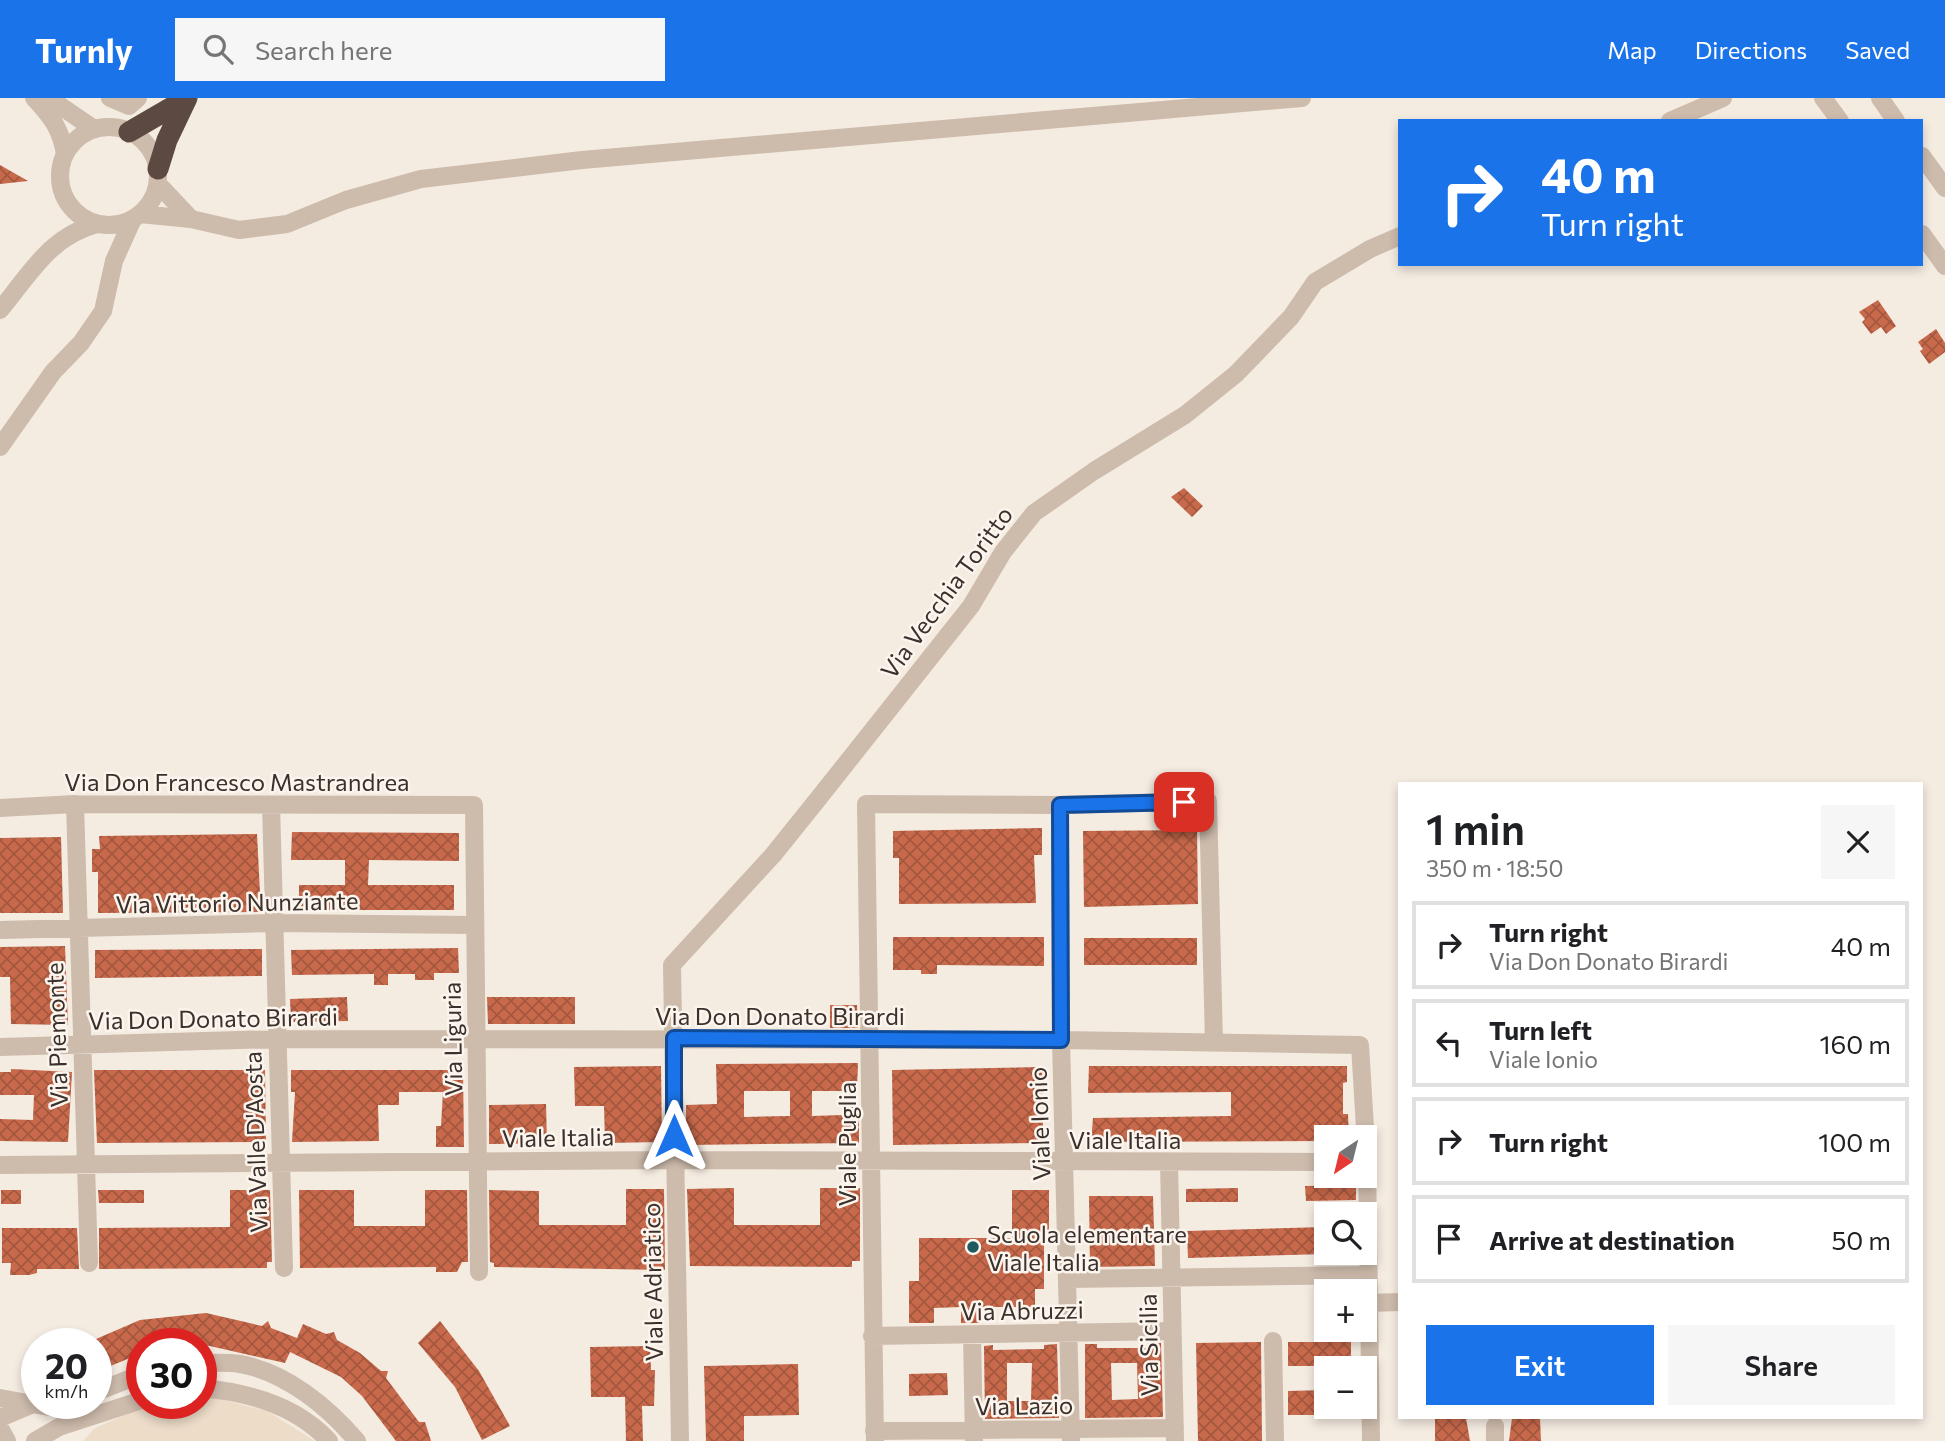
<!DOCTYPE html>
<html lang="en">
<head>
<meta charset="utf-8">
<style>
	body { margin:0; font-family:Commissioner,sans-serif; background:#f6f6f6; color:#202124; height:100vh; display:flex; flex-direction:column; font-size:26px; white-space:nowrap }
	* { box-sizing:border-box; margin:0 }
	p { font-size:23px; color:#757577 }
	.icon { flex:none; width:38px; height:38px; fill:none; stroke:currentColor; stroke-width:2; stroke-linecap:round; stroke-linejoin:round }
	.map { position:relative; flex:1; overflow:hidden }
	.panel { position:absolute; left:1398px; top:684px; width:525px; height:637px; display:flex; flex-direction:column; background:#fff; border-radius:0px; box-shadow:0 4px 10px #0003 }
	.panel>* { flex:none }
	.top-card { position:absolute; left:1398px; top:21px; width:525px; height:147px; border-radius:0px; box-shadow:0 4px 10px #0003; background:#1a73e8; color:#fff; overflow:hidden }
	.needle { width:46px; rotate:215deg }
	.buttons { position:absolute; left:1314px; top:1027px; display:grid; gap:14px }
	.buttons a { display:grid; place-items:center; width:63px; height:63px; border-radius:0px; background:#fff; box-shadow:0 4px 10px #0003; font-size:35px }
	.speed { position:absolute; left:21px; top:1230px; display:flex; gap:14px; font-size:35px; font-weight:700; text-align:center }
	.speed>* { display:grid; place-content:center; width:91px; height:91px; border-radius:50%; background:#fff; box-shadow:0 4px 10px #0003; line-height:1 }
	.speed small { font-size:18px; font-weight:400 }
	.speed .limit { border:10px solid #d22; background:#fff; color:#111 }
	.pin { position:absolute; display:grid; place-items:center; width:60px; height:60px; color:#fff; margin:-30px; border-radius:14px; box-shadow:0 4px 10px #0006 }
	.me { position:absolute; width:77px; margin:-38px; rotate:0deg; stroke-linejoin:round; filter:drop-shadow(0 0 5px #0008) }
	.turn { display:flex; align-items:center; gap:24px; height:147px; padding:0 28px; font-size:32px }
	.turn .icon { width:91px; height:91px; stroke-width:2.5 }
	.turn b { display:block; font-size:49px; line-height:60px }
	.round { display:grid; place-items:center; flex:none; width:74px; height:74px; border-radius:0px; background:#f6f6f6 }
	.summary { display:flex; align-items:center; justify-content:space-between; height:119px; padding:0 28px }
	h1 { font-size:42px; font-weight:600; line-height:52px }
	.cta { display:flex; gap:14px; margin-top:auto; padding:14px 28px }
	.cta a { flex:1; height:80px; border-radius:0px; background:#1a73e8; color:#fff; font-size:28px; font-weight:600; line-height:80px; text-align:center }
	.cta a+a { background:#f6f6f6; color:#202124 }
	ul { padding:0; list-style:none }
	li { display:flex; align-items:center; gap:21px; height:88px; margin:0 14px 10px; padding:0 14px; border:4px solid #e0e0e0; border-radius:0px }
	li div { flex:1 }
	li b { display:block; font-size:26px }
	li em { font-style:normal }
	header { display:flex; align-items:center; gap:42px; box-sizing:border-box; height:98px; padding:0 35px; background:#1a73e8; color:#fff }
	header strong { font-size:33px }
	nav { display:flex; gap:38px; margin-inline-start:auto; font-size:24px }
	.search { width:490px; height:63px; background:#f6f6f6; display:flex; align-items:center; gap:18px; box-sizing:border-box; padding:0 24px; border-radius:0px; color:#757577; font-size:26px }
	.map>svg:first-child { display:block }
</style>
</head>
<body>
<header>
<strong>Turnly</strong>
<div class="search"><svg class="icon" aria-label="search" viewBox="0 0 24 24"><circle cx="10" cy="10" r="6"/><path d="M15 15l6 6"/></svg>Search here</div>
<nav><a>Map</a><a>Directions</a><a>Saved</a></nav>
</header>
<div class="map">
<svg width="1945" height="1343" viewBox="0 0 1945 1343">
	<defs>
		<pattern id="building-cross-hatch" width="8" height="8" patternUnits="userSpaceOnUse" patternTransform="scale(1.75)"><rect width="8" height="8" fill="#c8694b"/><path d="M0 0l8 8M0 8l8-8" fill="none" stroke="#a4573f"/></pattern>
	</defs>
	<rect width="100%" height="100%" fill="#f4ebe1"/>
	<path fill="#ecdcc8" d="M212 1299 267 1313 315 1343H83L95 1330 150 1306H201V1300Z"/>
	<path fill="url(#building-cross-hatch)" fill-rule="evenodd" d="M0 67 28 83 0 86Z
		M1878 202 1896 228 1886 236 1881 229 1871 236 1862 224 1865 221 1859 214Z
		M1936 231 1945 245V254L1929 266 1920 253 1923 251 1918 244Z
		M1184 390 1203 408 1192 419 1171 399Z
		M1042 730V757H1034L1036 805 899 806V760H893V733Z
		M1197 732 1198 806 1084 809 1083 733Z
		M292 734 459 735V763L369 762 368 787H454V812H299V787H345V762H291Z
		M257 736 261 814 98 815V774H92V751H100L99 738Z
		M61 739 63 815H0V740Z
		M893 839H1044V868L937 867V876H921V872H893Z
		M1084 840H1197V867H1084Z
		M65 848 68 927 11 926 10 879H0V849Z
		M458 850 459 875H434V882H415V876H388V887H374V876L292 877 291 852Z
		M262 851V878L95 880V852Z
		M347 899 348 923 291 924 290 901Z
		M487 899H575V926H488Z
		M830 907H857L858 930H830Z
		M858 965 856 1017H859V1045L686 1047V1007L717 1006 716 966ZM744 993H790V1018L744 1019ZM812 993H843V1017L812 1018Z
		M661 968 662 1044 605 1045 604 1008H575L574 969Z
		M1089 968H1347V984L1343 985V1016H1348L1349 1040H1326V1043L1091 1044 1093 1020 1231 1018V994L1088 995Z
		M1042 969 1043 996H1038L1037 1016H1043V1045L893 1047 892 972Z
		M11 971 72 974 68 1044 0 1043V1021L33 1022 34 997H0V974H11Z
		M94 972H265L266 1044 97 1045Z
		M291 972H463L464 1049H436V1028H441L443 994H399V1007H378L379 1043 292 1044 295 994H291Z
		M546 1006 547 1045 489 1046V1007Z
		M1356 1087V1102L1306 1103 1305 1088Z
		M734 1090V1127H820V1090H860V1163H852V1169L690 1168 687 1091Z
		M1238 1090V1104H1186V1091Z
		M626 1091H664L665 1172 494 1169V1165L490 1164 489 1092 539 1093V1127H626Z
		M1 1092H21V1106H1Z
		M98 1092H144V1105H99Z
		M230 1092H270L272 1164H267V1170L99 1171V1130L230 1129Z
		M299 1092H354V1128H425V1092H467L468 1164H462L457 1174H436V1169L300 1170Z
		M1012 1092H1049V1146H1044V1191H1035V1209H980L979 1225H961V1209L934 1210V1225H909V1183H919V1140H1012Z
		M1089 1098H1153L1155 1168 1090 1169Z
		M1326 1129V1156L1188 1160 1187 1133Z
		M2 1130H77L79 1171H37V1175L29 1177H10L11 1165H2Z
		M206 1215 262 1228 268 1223 271 1230 297 1240 303 1226 326 1236 334 1234 337 1242 360 1255 381 1273H388L386 1280 419 1324H425L431 1343H396L362 1298 341 1279 290 1254 285 1265 201 1246H142V1255L96 1274V1241L140 1222Z
		M440 1223 479 1273 510 1328 482 1342 455 1289 418 1245Z
		M1261 1244 1262 1343H1198L1196 1245Z
		M1288 1244H1351V1268H1288Z
		M1148 1245H1161L1163 1319 1085 1320V1246H1097V1250H1148ZM1111 1265H1137L1138 1301 1112 1302Z
		M1057 1246 1059 1320 985 1321 984 1248 993 1247V1252L1044 1251V1247ZM1007 1265H1032L1031 1303H1007Z
		M650 1248 651 1272H655L654 1308H642L643 1343H626L625 1299H591L590 1249Z
		M798 1266 799 1317 744 1318V1343H706L704 1268Z
		M947 1275 948 1297 909 1298V1276Z
		M1326 1292V1317H1288V1293Z
		M1438 1320H1466L1470 1343H1435V1321Z
		M1512 1320H1540L1541 1343H1509Z"/>
	<g fill="none" stroke-linecap="round" stroke-linejoin="round">
		<path stroke="#cdbbac" stroke-width="18" d="M34 0C51 18 61 31 65 56
			M49 0 94 31
			M110 0 129 8 138 0
			M1823 0 1840 23
			M1880 0 1896 23
			M1670 23 1723 0
			M60 78a49 49 0 1 1 98 0a49 49 0 1 1-98 0Z
			M1922 58 1945 90
			M158 86 191 121
			M140 116 191 121 239 132 287 126 346 102 421 81 582 62 1302 0
			M1922 136 1945 168
			M0 212C30 176 50 138 97 126
			M0 349 53 274 81 245 103 213 114 163 132 123
			M75 706 89 1165
			M271 707 284 1170
			M1060 707 1061 942 1071 1343
			M0 710 75 706 474 707 479 1174
			M0 832 276 825 475 827
			M0 949 276 941 1061 942 1360 947 1367 1063 1371 1343
			M1169 1065 1175 1343
			M0 1067 673 1062 1326 1064
			M1067 1181 1368 1177
			M1368 1205 1400 1204
			M972 1237 974 1343
			M872 1238 1172 1233
			M1273 1243 1275 1343
			M201 1265C214 1265 227 1264 240 1266 286 1274 328 1309 357 1343
			M201 1290C247 1294 296 1307 329 1343
			M96 1294 142 1276
			M0 1300 49 1309 69 1306
			M0 1320 31 1307
			M0 1330 7 1343
			M874 1333 1175 1330
			M35 1343 59 1329 142 1302
			M680 1343 672 867 773 757 818 701 971 508 1003 454 1034 415 1094 373 1185 317 1236 276 1291 219 1315 184 1370 151 1400 138
			M875 1343 866 706 1060 707 1208 703 1214 945
			M1495 1343V1328"/>
		<path stroke="#5c4a42" stroke-width="21" d="M129 34 186 1
			M158 71 167 42 187 0"/>
	</g>
	<g fill="none" stroke-linecap="round" stroke-linejoin="round">
		<g stroke="#114b97" stroke-width="18">
			<path id="route" d="M674 1038V940L1061 942 1060 707 1184 704"/>
		</g>
		<use href="#route" stroke="#1a73e8" stroke-width="12"/>
	</g>
	<circle fill="#1f5a5e" stroke="#fbf5ee" stroke-width="2.5" cx="973" cy="1149" r="7"/>
	<g text-anchor="middle" dominant-baseline="central" stroke-width="5" stroke-linejoin="round" paint-order="stroke">
		<g font-size="24" fill="#3b302b" stroke="#fbf5ee">
			<text transform="translate(946 494) rotate(-54)">Via Vecchia Toritto</text>
			<text x="237" y="683">Via Don Francesco Mastrandrea</text>
			<text transform="translate(237 804) rotate(-1)">Via Vittorio Nunziante</text>
			<text x="780" y="917">Via Don Donato Birardi</text>
			<text transform="translate(213 920) rotate(-1)">Via Don Donato Birardi</text>
			<text transform="translate(56 937) rotate(-92)">Via Piemonte</text>
			<text transform="translate(452 941) rotate(-91)">Via Liguria</text>
			<text transform="translate(1039 1026) rotate(-92)">Viale Ionio</text>
			<text transform="translate(558 1039) rotate(-1)">Viale Italia</text>
			<text x="1125" y="1041">Viale Italia</text>
			<text transform="translate(255 1044) rotate(-92)">Via Valle D'Aosta</text>
			<text transform="translate(846 1046) rotate(-90)">Viale Puglia</text>
			<text transform="translate(652 1184) rotate(-91)">Viale Adriatico</text>
			<text transform="translate(1022 1212) rotate(-1)">Via Abruzzi</text>
			<text transform="translate(1148 1247) rotate(-91)">Via Sicilia</text>
			<text transform="translate(1024 1307) rotate(-1)">Via Lazio</text>
		</g>
		<g font-size="24" fill="#3b302b" stroke="#fbf5ee" text-anchor="start">
			<text x="987" y="1135">Scuola elementare<tspan x="987" dy="28">Viale Italia</tspan></text>
		</g>
	</g>
</svg>
<div class="buttons">
<a><svg class="needle" viewBox="-14 -14 28 28"><path d="M0-13l5 13h-10z" fill="#e53935"/><path d="M0 13l5-13h-10z" fill="#757577"/></svg></a>
<a><svg class="icon" aria-label="search" viewBox="0 0 24 24"><circle cx="10" cy="10" r="6"/><path d="M15 15l6 6"/></svg></a>
<a>+</a>
<a>−</a>
</div>
<div class="speed"><div>20<small>km/h</small></div><div class="limit">30</div></div>
<div class="pin" style="left:1184px;top:704px;background:#d93025"><svg class="icon" aria-label="arrive" viewBox="0 0 24 24"><path d="M6 21V4h12l-3 4 3 4H6"/></svg></div>
<svg class="me" style="left:674px;top:1038px" viewBox="-20 -20 40 40"><path d="M0-17L14 15 0 8-14 15z" fill="#1a73e8" stroke="#fff" stroke-width="4"/></svg>
<div class="top-card">
<div class="turn"><svg class="icon" aria-label="right" viewBox="0 0 24 24"><path d="M7 20v-9h11M14 6l5 5-5 5"/></svg><div><b>40 m</b>Turn right</div></div>
</div>
<section class="panel">
<div class="summary"><div><h1>1 min</h1><p>350 m · 18:50</p></div><a class="round"><svg class="icon" aria-label="close" viewBox="0 0 24 24"><path d="M6 6l12 12M18 6L6 18"/></svg></a></div>
<ul>
<li><svg class="icon" aria-label="right" viewBox="0 0 24 24"><path d="M7 20v-9h11M14 6l5 5-5 5"/></svg><div><b>Turn right</b><p>Via Don Donato Birardi</p></div><em>40 m</em></li>
<li><svg class="icon" aria-label="left" viewBox="0 0 24 24"><path d="M17 20v-9H6M10 6l-5 5 5 5"/></svg><div><b>Turn left</b><p>Viale Ionio</p></div><em>160 m</em></li>
<li><svg class="icon" aria-label="right" viewBox="0 0 24 24"><path d="M7 20v-9h11M14 6l5 5-5 5"/></svg><div><b>Turn right</b></div><em>100 m</em></li>
<li><svg class="icon" aria-label="arrive" viewBox="0 0 24 24"><path d="M6 21V4h12l-3 4 3 4H6"/></svg><div><b>Arrive at destination</b></div><em>50 m</em></li>
</ul>
<div class="cta"><a>Exit</a><a>Share</a></div>
</section>
</div>
</body>
</html>
